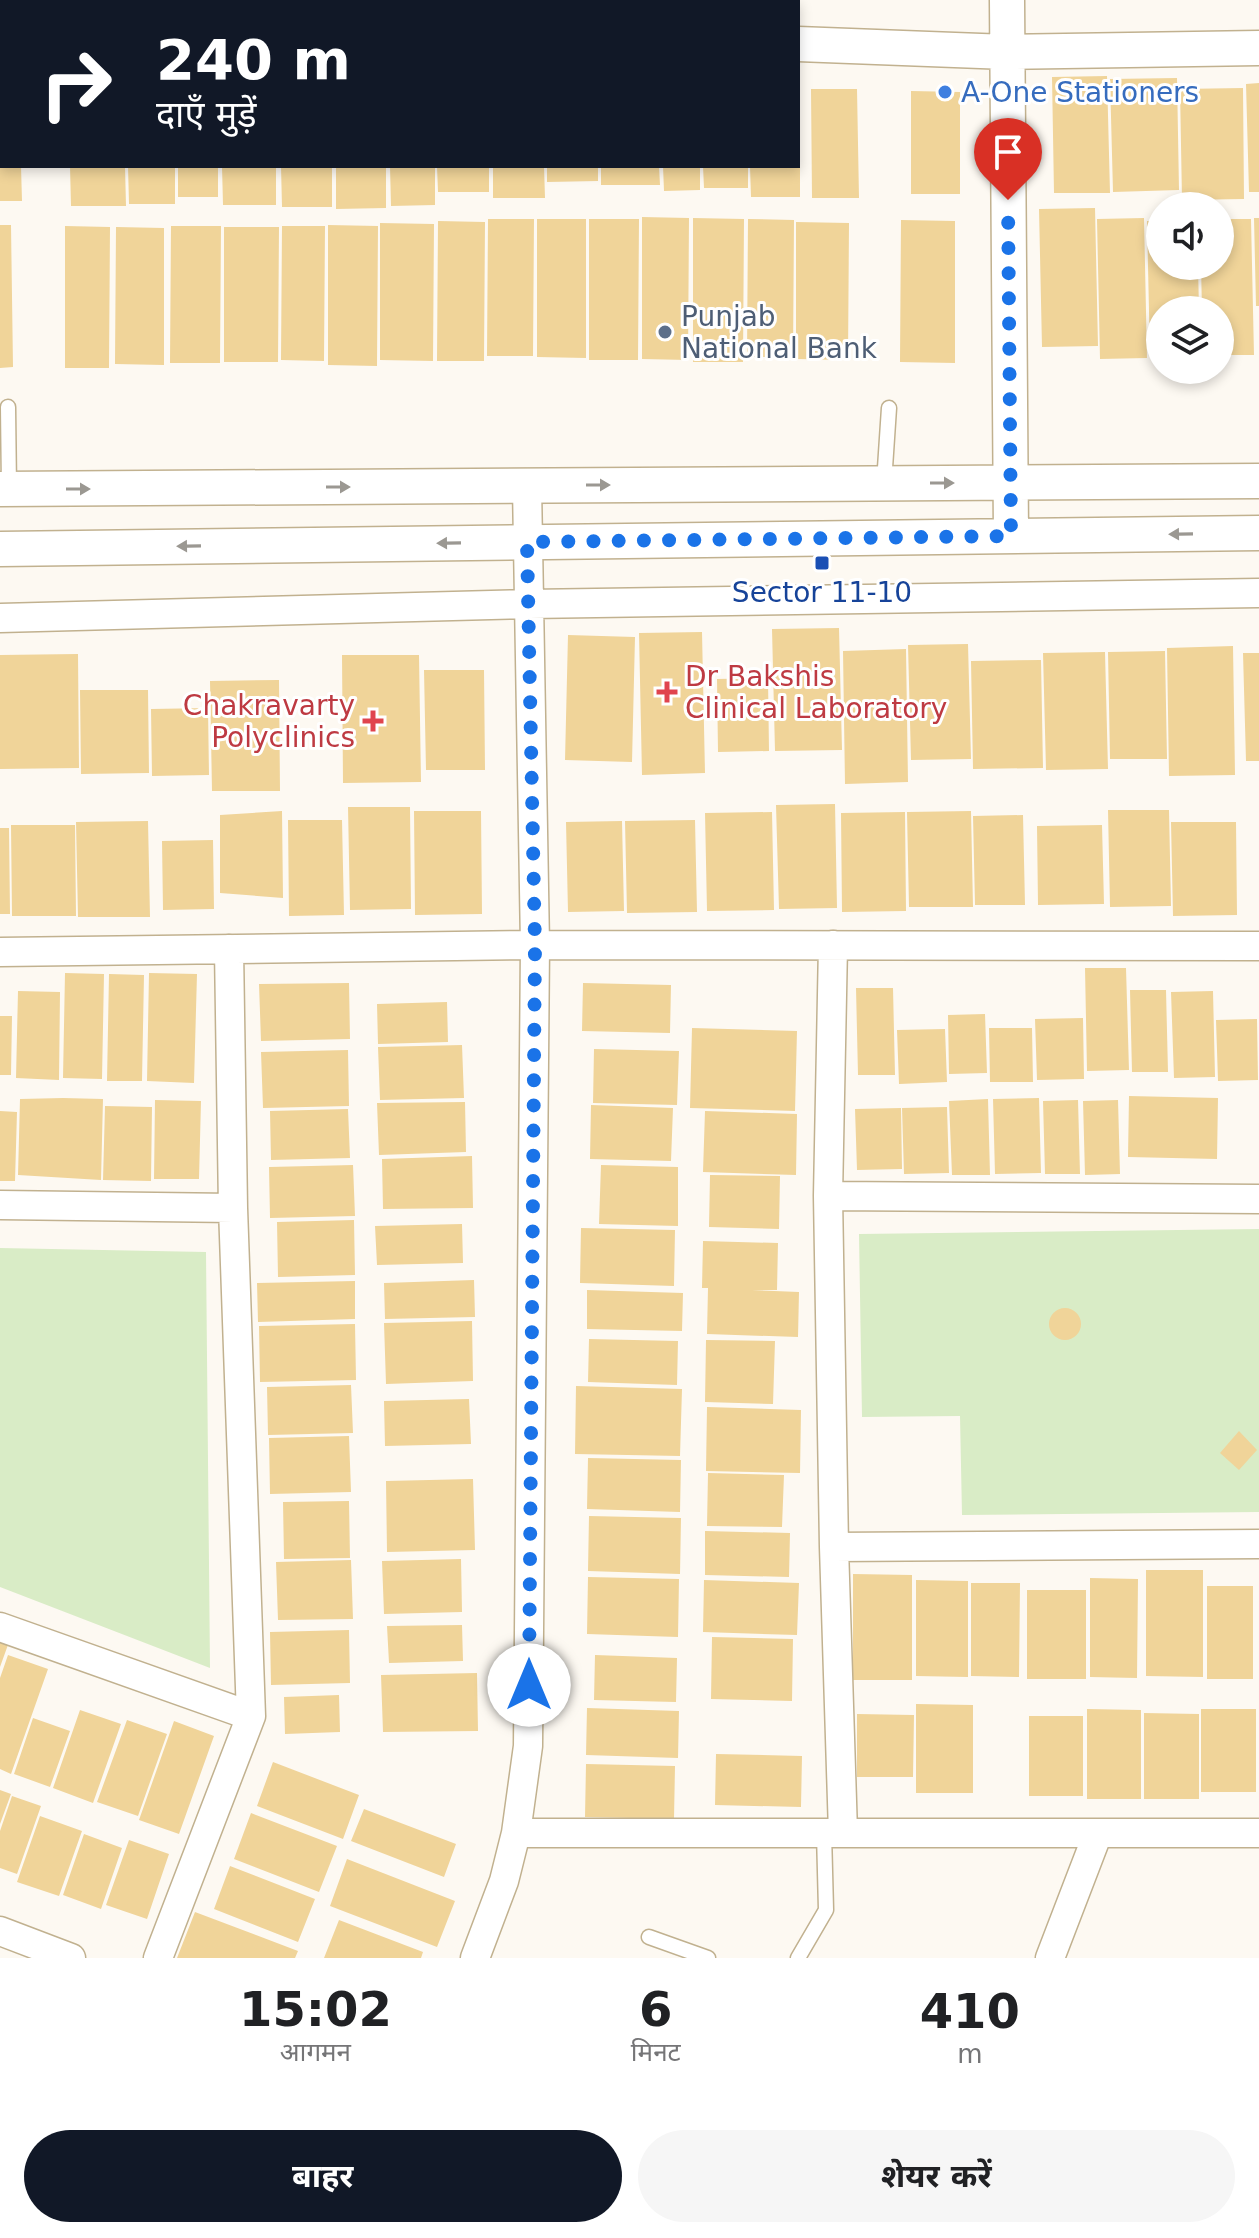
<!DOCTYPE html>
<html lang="hi">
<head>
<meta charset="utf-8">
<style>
	body { margin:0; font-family:"DejaVu Sans","Noto Sans Devanagari",sans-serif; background:#f6f6f6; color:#202124; height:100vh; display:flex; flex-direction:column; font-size:30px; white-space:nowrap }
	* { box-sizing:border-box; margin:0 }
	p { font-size:26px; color:#757577 }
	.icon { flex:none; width:44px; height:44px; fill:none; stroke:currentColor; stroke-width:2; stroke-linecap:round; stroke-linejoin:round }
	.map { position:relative; height:1958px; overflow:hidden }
	.sheet { display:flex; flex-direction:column; background:#fff; flex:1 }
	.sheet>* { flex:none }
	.banner { position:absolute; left:0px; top:0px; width:800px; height:168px; box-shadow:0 4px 12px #0003; background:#111827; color:#fff; overflow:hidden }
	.controls { position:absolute; left:1146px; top:192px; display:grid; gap:16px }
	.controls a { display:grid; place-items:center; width:88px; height:88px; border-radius:50%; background:#fff; box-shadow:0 4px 12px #0003; font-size:40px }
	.pin { position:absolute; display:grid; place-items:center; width:68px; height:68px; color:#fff; margin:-82px -34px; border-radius:50% 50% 50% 0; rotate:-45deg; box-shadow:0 0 8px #0007 }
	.pin .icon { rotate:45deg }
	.me { position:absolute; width:88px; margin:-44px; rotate:0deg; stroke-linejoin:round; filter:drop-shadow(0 0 6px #0008) }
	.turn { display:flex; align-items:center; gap:28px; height:168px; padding:0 24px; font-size:36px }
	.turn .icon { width:104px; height:104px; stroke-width:2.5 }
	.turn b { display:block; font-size:56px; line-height:68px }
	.eta { display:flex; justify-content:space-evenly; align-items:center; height:136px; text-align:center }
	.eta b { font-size:48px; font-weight:700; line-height:56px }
	.action { display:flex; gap:16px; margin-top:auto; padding:16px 24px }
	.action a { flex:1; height:92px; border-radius:48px; background:#111827; color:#fff; font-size:32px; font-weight:700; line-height:92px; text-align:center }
	.action a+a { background:#f6f6f6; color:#202124 }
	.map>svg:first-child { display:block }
</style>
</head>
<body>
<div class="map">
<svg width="1259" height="1958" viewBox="0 0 1259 1958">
	<rect width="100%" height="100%" fill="#fdf9f2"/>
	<path fill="#d9ecc6" d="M1259 1229V1512L962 1515 960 1416 862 1417 859 1234Z
		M0 1248 206 1252 210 1668 0 1587Z"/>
	<path fill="#f0d499" d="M1107 76 1110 193H1054L1052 77Z
		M1177 78 1179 190 1113 192 1110 79Z
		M1259 83V192H1249L1246 84Z
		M1243 88 1244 199 1182 200 1180 89Z
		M811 89H857L859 198H812Z
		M911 91 960 92V194H911Z
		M0 166H21L22 201H0Z
		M70 166H125L126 206H71Z
		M128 166H175V204H129Z
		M178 166H218V197H178Z
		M222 166H276V205H223Z
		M281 166H332V207H282Z
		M336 166H386V208L336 209Z
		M390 166H435V205L391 206Z
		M437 166H489V192H438Z
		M493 166H544L545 198H493Z
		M547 166H598V181L547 182Z
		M601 166H659L660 185H601Z
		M663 166H700V190L664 191Z
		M703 166H748V188H704Z
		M750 166H800V197H751Z
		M1095 208 1098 346 1042 347 1039 209Z
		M642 217 689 218 688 360 642 359Z
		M693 218 744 219 743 362H693Z
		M1144 218 1147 358 1100 359 1097 219Z
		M1254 218H1259V306H1256Z
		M488 219H534L533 356H487Z
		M537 219H586V358L537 357Z
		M589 219H639L638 360H589Z
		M748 219 794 220 793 357H747Z
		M1220 219H1251L1254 355H1220V310H1202L1201 266H1220Z
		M901 220 955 221V363L900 362Z
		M438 221 485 222 484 361H437Z
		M1147 221H1160V266H1198L1199 310H1160V356H1150Z
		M796 222 849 223 848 360 796 359Z
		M380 223 434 224 433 361 380 360Z
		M0 225H11L13 367 0 368Z
		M328 225 378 226 377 366 328 365Z
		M65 226 110 227 109 368H65Z
		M171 226H221L220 363H170Z
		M282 226H325L324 361 281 360Z
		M116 227 164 228V365L115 364Z
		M224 227H279L278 362H224Z
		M839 628 842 750 775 751 772 629Z
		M702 632 705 773 642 775 639 633Z
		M568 635 635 637 632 762 565 760Z
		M968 644 971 759 911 760 908 645Z
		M1233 646 1235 775 1169 776 1167 648Z
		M906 649 908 782 845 784 843 651Z
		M1165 651 1167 759H1110L1108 652Z
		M1105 652 1108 769 1046 770 1043 653Z
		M1243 653H1259V761H1246Z
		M78 654 79 768 0 769V655Z
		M342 655H419L421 782 343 783Z
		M1041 660 1043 768 973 769 971 661Z
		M424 670H484L485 770H426Z
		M768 678 769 751 718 752 717 679Z
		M279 680 280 791H212L210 681Z
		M80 690H148L149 773 81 774Z
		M208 708 209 775 152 776 151 709Z
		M835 804 837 908 779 909 776 805Z
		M348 807H410L411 909 350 910Z
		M1108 810H1169L1171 906 1110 907Z
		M282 811 283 898 220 893V815Z
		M414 811H481L482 914 415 915Z
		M971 811 973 907H909L907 812Z
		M772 812 774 910 707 911 705 813Z
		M905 812 906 911 842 912 841 813Z
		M1023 815 1025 905H975L973 816Z
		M288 820H342L344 915 289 916Z
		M695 820 697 912 627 913 625 821Z
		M148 821 150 917H78L76 822Z
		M622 821 624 911 568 912 566 822Z
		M1171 822H1236L1237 915 1173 916Z
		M11 825H75L76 916H12Z
		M1102 825 1104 904 1038 905 1037 826Z
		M0 828H9L10 914H0Z
		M213 840 214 909 163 910 162 841Z
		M1085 968H1126L1129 1070 1087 1071Z
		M65 973 104 974 102 1079 63 1078Z
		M149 973 197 974 194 1083 147 1081Z
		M109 974 144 975 142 1081H107Z
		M349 983 350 1039 261 1041 259 984Z
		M583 983 671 985 670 1033 582 1031Z
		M856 988H893L895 1075H858Z
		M1130 990H1166L1168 1072H1132Z
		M18 991 60 992 59 1080 16 1078Z
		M1213 991 1215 1077 1174 1078 1171 992Z
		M447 1002 448 1042 378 1044 377 1004Z
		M985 1014 987 1073 949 1074 948 1015Z
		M0 1016H12L11 1075H0Z
		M1083 1018 1084 1079 1037 1080 1035 1019Z
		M1257 1019 1258 1080 1218 1081 1216 1020Z
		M692 1028 797 1031 795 1111 690 1108Z
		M989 1028H1032L1033 1082H990Z
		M945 1029 947 1082 899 1084 897 1030Z
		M462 1045 464 1098 380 1100 378 1047Z
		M594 1049 679 1051 677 1105 593 1103Z
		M348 1050 349 1106 263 1108 261 1052Z
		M1129 1096 1218 1098 1217 1159 1128 1157Z
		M63 1098 103 1099 101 1180 18 1175 20 1099Z
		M1039 1098 1041 1173 995 1174 993 1099Z
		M988 1099 990 1175H952L949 1101Z
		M155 1100 201 1101 199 1179H154Z
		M1078 1100 1080 1174H1045L1043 1101Z
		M1118 1100 1120 1174 1085 1175 1083 1101Z
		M465 1102 466 1152 379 1155 377 1103Z
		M591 1105 673 1108 671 1161 590 1159Z
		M105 1106 152 1107 151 1181 103 1180Z
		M947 1107 949 1173 904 1174 902 1108Z
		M901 1108 902 1169 857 1170 855 1109Z
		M348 1109 350 1158 271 1160 270 1111Z
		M0 1111 17 1112 15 1181H0Z
		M705 1111 797 1114 796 1175 703 1172Z
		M472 1156 473 1208 383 1209 382 1159Z
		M353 1165 355 1216 270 1218 269 1167Z
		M601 1165 678 1167V1226L599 1224Z
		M710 1175 780 1176 779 1229 709 1227Z
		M354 1220 355 1275 278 1277 277 1222Z
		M462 1224 463 1263 377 1265 375 1226Z
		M581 1228 675 1230 674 1286 580 1283Z
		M703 1241 778 1243 777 1290H752L799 1292 798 1337 707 1334 708 1288H702Z
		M474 1280 475 1317 385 1319 384 1283Z
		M355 1281V1319L258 1322 257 1283Z
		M587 1290 683 1293 682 1331 587 1329Z
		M1049 1324a16 16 0 1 1 32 0a16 16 0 1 1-32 0Z
		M472 1321 473 1381 386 1384 384 1323Z
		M355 1324 356 1380 260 1382 259 1326Z
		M589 1339 678 1341 677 1385 588 1382Z
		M706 1340 775 1341 773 1404 705 1402Z
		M351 1385 353 1433 268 1435 267 1387Z
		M576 1386 682 1389 680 1456 575 1454Z
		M469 1399 471 1444 385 1446 384 1401Z
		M707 1407 801 1410 800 1473 706 1471Z
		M1239 1431 1257 1450 1239 1470 1220 1453Z
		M349 1436 351 1492 270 1494 269 1438Z
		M588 1458 681 1460 680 1512 587 1509Z
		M708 1473 784 1475 782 1527 707 1526Z
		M473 1479 475 1550 387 1552 386 1481Z
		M349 1501 350 1558 284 1559 283 1502Z
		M589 1516 681 1518 680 1574 588 1571Z
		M705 1531 790 1533 789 1577 705 1575Z
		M461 1559 462 1612 384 1614 382 1561Z
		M351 1560 353 1619 278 1620 276 1562Z
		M1146 1570H1203V1677L1146 1676Z
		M853 1574 912 1575V1680H853Z
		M588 1577 679 1579 678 1637 587 1634Z
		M1090 1578 1138 1579 1137 1678 1090 1677Z
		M704 1580 799 1583 797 1635 703 1632Z
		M916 1580 968 1581V1677L916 1676Z
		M971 1583H1020L1019 1677 971 1676Z
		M1207 1586H1253V1679H1207Z
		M1027 1590H1086V1679H1027Z
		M462 1625 463 1661 389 1663 387 1626Z
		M349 1630 350 1683 271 1685 270 1632Z
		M712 1637 793 1639 792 1701 711 1699Z
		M0 1639 9 1642 0 1667Z
		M8 1655 48 1669 11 1774 0 1769V1678Z
		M595 1655 677 1658 676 1702 594 1700Z
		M477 1673 478 1731 383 1732 381 1675Z
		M339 1695 340 1732 285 1734 284 1697Z
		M916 1704 973 1705V1793H916Z
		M587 1708 679 1711 678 1758 586 1755Z
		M1087 1709 1141 1710V1799H1087Z
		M1201 1709H1256V1792H1201Z
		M80 1710 121 1724 93 1803 53 1788Z
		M1144 1713 1199 1714V1799H1144Z
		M857 1714 914 1715 913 1777H857Z
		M1029 1716H1083V1796H1029Z
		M33 1718 70 1731 50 1787 14 1774Z
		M127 1720 167 1734 138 1816 97 1802Z
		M174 1721 214 1736 179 1834 139 1820Z
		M716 1754 802 1756 801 1807 715 1805Z
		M273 1762 359 1795 343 1839 257 1806Z
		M586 1764 675 1766 674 1819 585 1817Z
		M0 1790 11 1794 0 1824Z
		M12 1796 41 1806 17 1874 0 1868V1831Z
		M364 1809 456 1844 444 1877 351 1841Z
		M251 1813 337 1846 319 1892 234 1859Z
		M40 1816 82 1831 59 1896 17 1882Z
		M84 1834 122 1848 101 1909 63 1895Z
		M129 1840 169 1854 147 1919 106 1905Z
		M347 1859 455 1901 437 1947 330 1906Z
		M230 1866 315 1899 298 1942 214 1909Z
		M195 1912 298 1951 295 1958H177Z
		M339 1920 423 1952 421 1958H324Z"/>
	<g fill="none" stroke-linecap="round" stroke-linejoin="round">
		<g stroke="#c1b18f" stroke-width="17">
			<path id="service" d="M8 407 9 489
				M884 483 889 408
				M649 1937 708 1958
				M798 1958 826 1910 824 1833"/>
		</g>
		<g stroke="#c1b18f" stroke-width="31">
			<path id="minor" d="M726 2V0
				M0 618 529 604 1259 593
				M833 945 828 1196 834 1547 843 1833
				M0 952 535 945 1259 946
				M828 1196 1259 1199
				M0 1205 233 1208
				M834 1547 1259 1544
				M0 1627 251 1716
				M516 1833H1259
				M0 1931 71 1958
				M158 1958 251 1716 233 1208 229 949
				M475 1958 504 1881 516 1833 528 1746 535 945 527 486
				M1050 1958 1098 1833"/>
		</g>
		<g stroke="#c1b18f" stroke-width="37">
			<path id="tertiary" d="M1007 0 1011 536
				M798 44 1007 52 1259 48
				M0 47H2
				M0 489 1259 481
				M0 549 1259 533"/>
		</g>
		<use href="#service" stroke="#fff" stroke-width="14"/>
		<use href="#minor" stroke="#fff" stroke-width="28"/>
		<use href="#tertiary" stroke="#fff" stroke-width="34"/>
	</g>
	<defs><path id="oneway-solid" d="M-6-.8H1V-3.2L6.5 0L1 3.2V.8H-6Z" transform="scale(2)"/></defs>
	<g fill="#9b9892">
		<use href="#oneway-solid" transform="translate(942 483)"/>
		<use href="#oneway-solid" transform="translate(598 485)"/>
		<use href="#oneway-solid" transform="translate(338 487)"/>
		<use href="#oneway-solid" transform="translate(78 489)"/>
		<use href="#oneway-solid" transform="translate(1181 534) rotate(179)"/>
		<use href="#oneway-solid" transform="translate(449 543) rotate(179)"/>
		<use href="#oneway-solid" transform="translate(189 546) rotate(179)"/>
	</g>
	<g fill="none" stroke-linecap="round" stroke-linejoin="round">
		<path stroke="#1a73e8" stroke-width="14" stroke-dasharray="0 25.2" d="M529 1685 535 945 527 542 1011 536 1008 200"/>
	</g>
	<circle fill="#3f7fe0" stroke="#fff" stroke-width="3" cx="945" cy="92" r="8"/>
	<circle fill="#5c6f8a" stroke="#fff" stroke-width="3" cx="665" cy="332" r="8"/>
	<rect fill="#1a4fb4" stroke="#fff" stroke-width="3" x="814" y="555" width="16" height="16" rx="4"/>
	<g fill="#e0444e" stroke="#fff" stroke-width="3">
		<path d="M663 680h8v8h8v8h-8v8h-8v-8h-8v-8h8z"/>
		<path d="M369 709h8v8h8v8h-8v8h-8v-8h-8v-8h8z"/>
	</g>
	<g text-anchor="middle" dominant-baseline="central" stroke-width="6" stroke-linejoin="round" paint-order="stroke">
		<g font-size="28" fill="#366cbe" stroke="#fff" text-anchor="start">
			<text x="961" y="92">A-One Stationers</text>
		</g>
		<g font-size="28" fill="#4e5e75" stroke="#fff" text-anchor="start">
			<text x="681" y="316">Punjab<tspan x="681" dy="32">National Bank</tspan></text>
		</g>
		<g font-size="28" fill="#164399" stroke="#fff">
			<text x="822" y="592">Sector 11-10</text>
		</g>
		<g font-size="28" fill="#be3a42" stroke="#fff" text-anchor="start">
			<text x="685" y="676">Dr Bakshis<tspan x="685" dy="32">Clinical Laboratory</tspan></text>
			<text x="355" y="705" text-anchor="end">Chakravarty<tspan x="355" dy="32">Polyclinics</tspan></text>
		</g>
	</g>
</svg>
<div class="controls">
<a><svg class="icon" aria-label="sound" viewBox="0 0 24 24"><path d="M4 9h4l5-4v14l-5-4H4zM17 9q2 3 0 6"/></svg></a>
<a><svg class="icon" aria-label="layers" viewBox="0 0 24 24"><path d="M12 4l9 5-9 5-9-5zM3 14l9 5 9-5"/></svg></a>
</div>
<div class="pin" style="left:1008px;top:200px;background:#d93025"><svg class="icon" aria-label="arrive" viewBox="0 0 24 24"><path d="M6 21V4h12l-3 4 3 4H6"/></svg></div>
<svg class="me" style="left:529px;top:1685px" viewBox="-20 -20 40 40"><circle r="19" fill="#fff"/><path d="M0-13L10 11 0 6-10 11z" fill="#1a73e8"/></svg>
<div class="banner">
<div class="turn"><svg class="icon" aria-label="right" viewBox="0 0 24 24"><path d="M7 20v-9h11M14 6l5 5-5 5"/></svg><div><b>240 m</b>दाएँ मुड़ें</div></div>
</div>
</div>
<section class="sheet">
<div class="eta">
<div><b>15:02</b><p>आगमन</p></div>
<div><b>6</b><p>मिनट</p></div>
<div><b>410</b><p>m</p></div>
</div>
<div class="action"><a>बाहर</a><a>शेयर करें</a></div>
</section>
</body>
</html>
